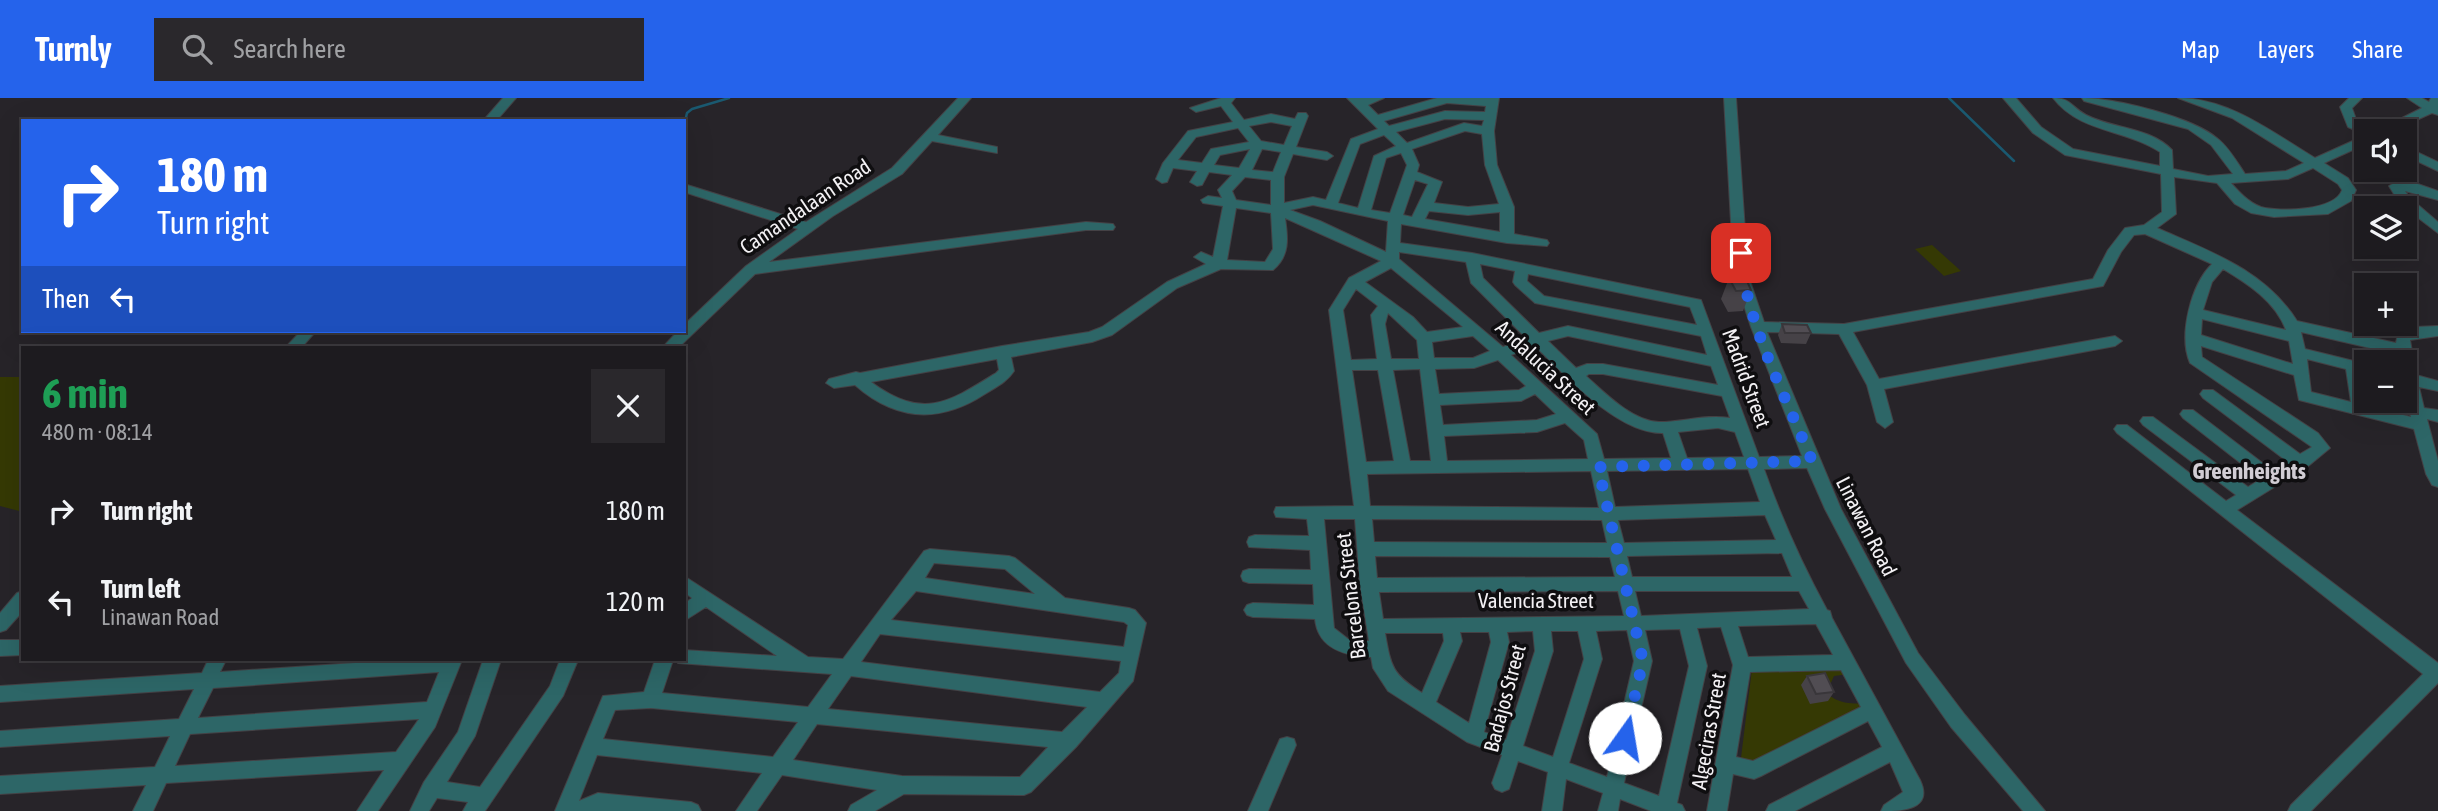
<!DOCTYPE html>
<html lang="en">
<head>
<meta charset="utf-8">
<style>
	body { margin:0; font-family:"Asap Condensed",sans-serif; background:#2a282c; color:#f1f3f6; height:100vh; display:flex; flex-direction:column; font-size:26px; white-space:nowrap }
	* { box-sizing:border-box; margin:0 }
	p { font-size:23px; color:#a0a1a4 }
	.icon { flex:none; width:38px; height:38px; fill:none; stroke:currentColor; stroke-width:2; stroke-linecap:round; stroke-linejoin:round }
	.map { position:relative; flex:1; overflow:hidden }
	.side { position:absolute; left:21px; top:248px; width:665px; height:315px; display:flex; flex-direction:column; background:#1d1b1f; border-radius:0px; box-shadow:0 7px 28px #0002,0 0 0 2px #3b393d }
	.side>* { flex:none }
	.hud { position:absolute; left:21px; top:21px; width:665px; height:214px; border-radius:0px; box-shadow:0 7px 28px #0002,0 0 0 2px #3b393d; background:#2563eb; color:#fff; overflow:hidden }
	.fabs { position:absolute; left:2354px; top:21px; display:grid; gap:14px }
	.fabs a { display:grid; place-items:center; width:63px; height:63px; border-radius:0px; background:#1d1b1f; box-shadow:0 7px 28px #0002,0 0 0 2px #3b393d; font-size:35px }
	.pin { position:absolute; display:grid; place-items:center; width:60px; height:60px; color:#fff; margin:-30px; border-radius:14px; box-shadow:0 4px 10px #0006 }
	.me { position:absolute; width:77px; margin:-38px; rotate:13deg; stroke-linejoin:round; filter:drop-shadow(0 0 5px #0008) }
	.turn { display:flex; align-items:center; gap:24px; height:147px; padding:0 21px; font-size:32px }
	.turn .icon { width:91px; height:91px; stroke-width:2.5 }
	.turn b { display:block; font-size:49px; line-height:60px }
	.then { display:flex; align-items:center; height:66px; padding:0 21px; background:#0003; gap:14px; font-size:26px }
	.round { display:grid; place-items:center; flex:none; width:74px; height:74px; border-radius:0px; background:#2a282c }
	.summary { display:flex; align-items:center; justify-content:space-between; height:119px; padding:0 21px }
	h1 { font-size:42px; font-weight:700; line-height:52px; color:#1e9e55 }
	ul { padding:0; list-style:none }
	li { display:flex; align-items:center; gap:21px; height:91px; padding:0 21px }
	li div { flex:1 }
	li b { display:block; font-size:26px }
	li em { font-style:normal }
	header { display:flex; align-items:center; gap:42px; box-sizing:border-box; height:98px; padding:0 35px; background:#2563eb; color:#fff }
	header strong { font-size:33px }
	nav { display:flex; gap:38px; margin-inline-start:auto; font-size:24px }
	.search { width:490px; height:63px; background:#2a282c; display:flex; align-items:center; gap:18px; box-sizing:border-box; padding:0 24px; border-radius:0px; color:#a0a1a4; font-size:26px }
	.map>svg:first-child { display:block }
</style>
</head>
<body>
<header>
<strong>Turnly</strong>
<div class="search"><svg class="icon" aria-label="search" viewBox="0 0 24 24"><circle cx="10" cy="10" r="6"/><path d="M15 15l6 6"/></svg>Search here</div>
<nav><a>Map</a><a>Layers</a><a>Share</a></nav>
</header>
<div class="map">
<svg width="2438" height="713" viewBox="0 0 2438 713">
	<rect width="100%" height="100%" fill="#272429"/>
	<path fill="#353904" d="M1932 147 1961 173 1944 178 1915 151Z
		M0 279H23V414L0 408Z
		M1851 566 1856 575 1834 578 1829 589 1830 598C1846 609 1857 603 1874 608L1776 658 1740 668 1752 571Z"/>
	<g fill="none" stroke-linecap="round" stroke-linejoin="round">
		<path stroke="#1a5970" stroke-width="2.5" d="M1949 0 2014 63
			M684 28 687 15 692 11 729 0"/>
		<g stroke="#444145" stroke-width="2">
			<path id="minor" d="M503 0H516L496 23H483Z
				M958 0H971L938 37 997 49V55L932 43 902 76 833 118 769 164 1086 124 1113 126 1115 129 1113 132H1086L755 176 678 250H662L678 233H684V227L746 168 798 131 684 94V86L806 124 892 70Z
				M1221 0H1235L1231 5 1244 22 1271 16 1295 21 1298 15H1306L1308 18 1296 49 1327 54 1333 58 1327 62 1293 56 1284 79V105L1313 99 1326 102 1351 41 1378 31 1347 0H1384L1368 7 1378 17 1437 0H1499L1494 33 1497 67 1514 109V136L1547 142 1549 145 1547 148 1507 145 1401 126 1400 145 1472 155 1701 202 1759 359 1802 358 1751 229 1734 177 1724 0H1736L1748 177 1764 224 1844 226 2093 181 2108 152 2125 130 2144 127 2162 114 2161 76 2065 57 2033 35 2003 0H2016L2041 29 2073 51 2160 68V54C2125 31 2080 35 2053 0 2071 0 2071 9 2086 17 2113 31 2150 29 2172 52L2173 71 2208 78 2233 76 2211 47 2188 31 2084 3 2082 0C2115 0 2193 19 2218 41 2229 50 2237 64 2245 76L2286 73 2304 65 2232 20 2178 0C2229 0 2272 34 2315 60L2366 37V46L2324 65 2348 80 2356 92 2351 103 2328 116 2274 119 2251 115 2235 106 2217 85 2174 79 2176 116 2157 130C2209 153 2265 172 2297 223L2396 245 2398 235 2414 229 2438 228V238L2410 242 2416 277 2438 283V293L2419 289 2424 310 2438 312V324L2427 321 2438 363V389L2432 387 2426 376 2414 331 2299 302 2294 277 2201 248 2202 259 2318 335 2330 350 2307 369 2237 412 2438 565V585L2311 713H2288L2291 707 2423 576 2117 335 2114 331 2117 327H2127L2226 403 2236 397 2143 327 2140 323 2143 319H2153L2248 389 2261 381 2183 320 2180 316 2183 312H2193L2273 373 2288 364 2203 300 2200 296 2203 292H2213L2300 356 2312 349 2190 265C2178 238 2191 186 2212 166L2145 136 2134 137 2121 154 2103 188 1853 234 1879 281 2115 238 2122 243 2115 248 1884 291 1893 324 1885 330 1877 324 1867 287 1839 236 1767 234 1841 411 1918 555 1965 617 2045 713H2023L1951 629 1906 565 1825 411 1807 370 1764 371C1781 419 1802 466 1827 512L1830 513 1832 520 1920 682C1934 712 1902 713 1881 713L1884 707 1903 694 1890 664 1795 713H1766L1769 707 1882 649 1868 623 1761 678 1754 681 1733 676 1727 713H1707L1733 567 1721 529 1697 530 1707 568 1677 705 1682 707 1685 713H1651L1620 701 1618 713H1598L1603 695 1566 681 1562 713H1542L1548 674 1518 663 1509 691 1502 694 1495 691 1492 685 1502 657 1467 644 1388 593 1373 570 1371 559C1345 558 1318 551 1315 521L1253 519 1247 517 1244 512 1247 507 1253 505 1314 507 1313 486 1249 485 1243 483 1241 478 1243 473 1249 471 1311 472 1310 452 1249 449 1247 444 1249 439 1255 437 1309 438 1307 421 1276 419 1274 414 1276 409 1354 408 1329 212 1349 180 1381 163 1285 120C1288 140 1290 158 1273 172L1221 171 1177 190 1112 237 1092 244 1011 259 1014 273C1007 284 996 289 985 296 939 326 896 323 855 287L834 290 826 285 829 281 856 274 860 275 1002 248 1089 234 1102 229 1167 184 1206 166 1194 159 1201 154 1213 159 1223 108 1203 105 1201 102 1208 98 1222 100 1218 92 1232 77 1209 74 1202 87 1197 88 1190 84 1197 73 1173 70 1167 84 1162 85 1156 81 1163 65 1188 33 1233 24 1221 8 1196 14 1190 10ZM1447 5 1486 8 1485 14 1445 13 1389 28 1384 23ZM1445 21 1484 22 1482 28 1464 25 1407 45 1396 34ZM1271 24 1292 28 1284 47 1261 43 1249 28ZM1238 30 1249 44 1211 51 1202 65 1178 62 1196 39ZM1465 33 1482 36 1485 67 1499 106 1468 109 1434 105 1442 84 1417 74 1419 67 1412 51ZM1384 37 1396 48 1374 58 1358 110 1338 105 1360 46ZM1250 51 1239 70 1214 67 1220 57ZM1262 51 1281 54 1273 74 1252 72ZM1401 55 1407 67 1390 115 1371 112 1386 60ZM2313 70 2338 86 2342 92C2335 113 2279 114 2261 109 2248 104 2239 94 2231 85L2288 81ZM1245 79 1271 82V107L1236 102 1232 93ZM1415 82 1428 86 1412 119 1403 117ZM1313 107 1388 123 1386 154 1320 123 1290 112ZM1236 110 1271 115 1273 151 1265 164 1227 162ZM1429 113 1468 117 1500 114V134L1425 121ZM1399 154 1466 164 1471 185 1526 240 1503 249 1399 161ZM1480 166 1515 173 1513 184 1515 187 1535 205 1701 238 1707 257 1568 228 1539 235 1483 180ZM1391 170 1463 229 1427 234 1413 219 1365 184ZM2223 171C2248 186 2275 203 2286 232L2203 212 2212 184ZM1528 176 1690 209 1697 227 1544 198 1527 183ZM1356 191 1378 208 1371 217 1377 261 1351 262 1343 212ZM1388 215 1417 242 1419 261H1391L1385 226ZM2202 221 2289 243 2293 266 2201 237ZM2301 234 2396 256 2398 264H2404V291L2411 319 2367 308 2362 275 2366 276V266L2305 251ZM1473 238 1490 253 1473 260H1434L1432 244ZM1568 238 1711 268 1718 287 1603 266H1587L1576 270 1548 243ZM1535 248C1565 277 1618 336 1663 335L1671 360 1604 361 1597 336 1511 257ZM997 261 999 272 996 275C948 305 923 322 871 284ZM2307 261 2346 271 2351 304 2311 294ZM1498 262 1526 288 1519 292 1439 296 1435 271 1474 270ZM1420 271 1431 363H1410L1393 272ZM1352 272H1378L1394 363 1366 364ZM1589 276H1603L1722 298 1730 320C1706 316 1683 324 1659 324 1632 323 1605 295 1586 278ZM1535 296 1556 316 1537 322 1443 327 1440 307 1521 303ZM1565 325 1584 342 1588 361 1447 363 1444 338 1537 334ZM1718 330 1735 334 1744 359 1687 360 1678 334ZM1748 371 1760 404 1615 409 1607 373ZM1591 373 1599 410 1370 408 1367 376ZM1765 417 1776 442 1624 445 1618 422ZM1324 421H1355L1360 487 1369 543 1348 541 1334 530ZM1372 421 1602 422 1607 445 1374 444ZM1782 455 1792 479H1632L1627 458ZM1375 458 1610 459 1615 479 1377 480ZM1618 493 1624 518 1383 521 1379 494ZM1635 493H1799L1809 511 1641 518ZM1816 526 1833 557 1748 559 1738 528ZM1680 531 1689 568 1659 698 1624 685 1652 563 1645 532ZM1627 532 1634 563 1607 679 1569 665 1602 561 1596 533ZM1533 533 1535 553 1506 642 1484 634 1509 544 1507 534ZM1551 533H1578L1584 561 1553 659 1523 648 1553 553ZM1460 534H1489L1491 544 1469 625 1436 604 1462 543ZM1385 535H1443L1444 543 1422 595C1392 576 1391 569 1385 535ZM1841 572 1861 609 1753 663 1736 659 1750 574Z
				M2349 0H2362L2352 10 2357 24 2372 33H2366V37L2348 29 2340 9Z
				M2407 0H2422L2429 4 2431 0H2438V17L2432 15 2392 33H2376L2422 10Z
				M2404 48 2438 64V73L2404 57Z
				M2396 84 2415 85 2438 93V102L2405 93 2410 100 2438 124V135L2400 106 2389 88Z
				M301 233H316L301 250H285Z
				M930 451 1009 458 1015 460 1065 500 1129 510 1135 512 1146 525 1133 583 1076 649 1031 694 1024 697 904 696 875 713H848L851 707 877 692 782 677 757 713H736L762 675 597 657 579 703 598 695 691 704 698 707 701 713H555L603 598 644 594 655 562H673L662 595 808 609 832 576 678 565 676 562H684V552L777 558 706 509 684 523V506L692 500 684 494V478L808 559 843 561 924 453ZM934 465 1005 471 1035 496 925 480ZM916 493 1124 524 1128 527 1124 549 891 522ZM880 536 1121 563 1119 575 1100 594 861 564ZM851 578 1087 609 1062 634 828 611ZM651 610 798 624 773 659 603 641 615 612ZM817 626 1048 649 1020 679 902 678 793 662Z
				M23 493V513L6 532 0 534V515L17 495Z
				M0 542H23V557L0 558Z
				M208 562H226L220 574 400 562H462L435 629 378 713H357L384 672 166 685 153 713H133L146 687 0 696V678L155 669 170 638 0 649V633L179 621 194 591 0 604V588L202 575ZM439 574 427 604 198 620 213 590ZM419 621 396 654 175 668 190 636Z
				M483 562H501L475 638 447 684 480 689 550 588 560 562H578L563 598 485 713H463L468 704 437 700 429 713H410L424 684 458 634Z
				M1287 639 1294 641 1296 647 1268 713H1248L1280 641Z"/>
		</g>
		<use href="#minor" fill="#2d6667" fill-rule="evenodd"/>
	</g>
	<path fill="#464247" d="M1729 180 1751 192 1743 213 1728 214 1721 201Z
		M1782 226 1811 235 1806 246 1781 245 1778 237Z
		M1807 578 1834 594 1828 603 1810 606 1801 587Z"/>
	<path fill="#514d53" stroke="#39363a" stroke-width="2" d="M1743 174 1751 192 1736 193 1729 180Z
		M1782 226 1807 227 1811 235H1785Z
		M1825 575 1834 594 1816 596 1807 578Z"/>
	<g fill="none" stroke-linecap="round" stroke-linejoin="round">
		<path stroke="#2563eb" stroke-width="12" stroke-dasharray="0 21.6" d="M1625 640 1643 563 1598 369 1812 363C1788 304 1743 218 1741 155"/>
	</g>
	<g text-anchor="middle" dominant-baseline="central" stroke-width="7" stroke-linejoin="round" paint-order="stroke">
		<g font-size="21" fill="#f3f1f4" stroke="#0f0e10">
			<text transform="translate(805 108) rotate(-34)">Camandalaan Road</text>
			<text transform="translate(1546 269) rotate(43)">Andalucia Street</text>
			<text transform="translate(1747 280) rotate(70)">Madrid Street</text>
			<text transform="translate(1867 428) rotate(63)">Linawan Road</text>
			<text transform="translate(1350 498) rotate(-97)">Barcelona Street</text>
			<text x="1536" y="502">Valencia Street</text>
			<text transform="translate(1504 600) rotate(-75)">Badajos Street</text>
			<text transform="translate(1708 633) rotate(-80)">Algeciras Street</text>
		</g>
		<g font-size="23" font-weight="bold" fill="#d1cdd4" stroke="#0f0e10">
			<text x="2249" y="373">Greenheights</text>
		</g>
	</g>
</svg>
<div class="fabs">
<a><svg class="icon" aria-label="sound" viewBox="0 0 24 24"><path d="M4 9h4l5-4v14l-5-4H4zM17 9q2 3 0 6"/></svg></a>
<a><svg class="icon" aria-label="layers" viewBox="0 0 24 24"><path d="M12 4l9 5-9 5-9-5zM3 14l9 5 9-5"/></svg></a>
<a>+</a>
<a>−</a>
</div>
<div class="pin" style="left:1741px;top:155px;background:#d93025"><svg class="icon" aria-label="arrive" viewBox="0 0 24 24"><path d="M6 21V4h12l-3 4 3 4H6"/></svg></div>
<svg class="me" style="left:1625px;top:640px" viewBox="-20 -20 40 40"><circle r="19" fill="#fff"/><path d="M0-13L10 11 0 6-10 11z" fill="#2563eb"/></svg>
<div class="hud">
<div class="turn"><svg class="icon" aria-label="right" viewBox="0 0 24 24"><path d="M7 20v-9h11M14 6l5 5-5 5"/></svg><div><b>180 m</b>Turn right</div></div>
<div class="then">Then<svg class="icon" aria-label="left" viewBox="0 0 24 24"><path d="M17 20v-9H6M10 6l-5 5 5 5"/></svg></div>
</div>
<section class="side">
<div class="summary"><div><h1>6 min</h1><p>480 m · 08:14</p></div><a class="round"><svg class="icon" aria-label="close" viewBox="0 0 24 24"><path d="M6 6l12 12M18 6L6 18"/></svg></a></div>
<ul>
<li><svg class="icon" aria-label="right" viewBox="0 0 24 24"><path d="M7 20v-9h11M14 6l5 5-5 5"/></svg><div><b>Turn right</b></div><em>180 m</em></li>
<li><svg class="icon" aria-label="left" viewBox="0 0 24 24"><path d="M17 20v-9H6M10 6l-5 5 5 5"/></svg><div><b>Turn left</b><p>Linawan Road</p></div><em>120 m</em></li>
</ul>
</section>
</div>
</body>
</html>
